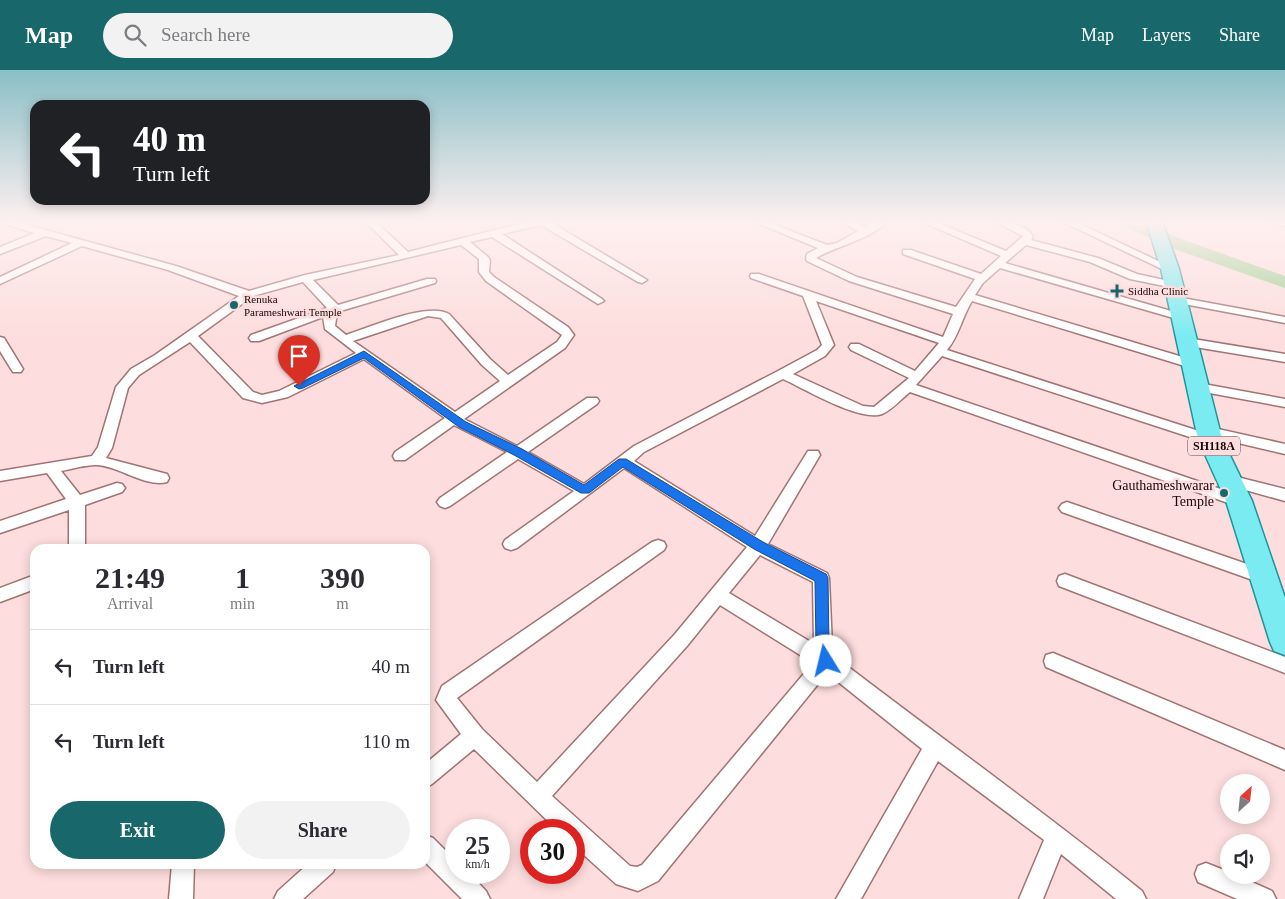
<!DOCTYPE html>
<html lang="en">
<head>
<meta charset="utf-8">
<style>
	body { margin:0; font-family:"Times New Roman",serif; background:#f2f2f3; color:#2b2b33; height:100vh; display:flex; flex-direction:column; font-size:19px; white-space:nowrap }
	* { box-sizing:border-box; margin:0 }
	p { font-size:16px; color:#7c7c81 }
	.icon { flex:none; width:28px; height:28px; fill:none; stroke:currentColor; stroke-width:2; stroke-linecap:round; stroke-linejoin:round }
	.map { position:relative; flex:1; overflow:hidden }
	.side { position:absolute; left:30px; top:474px; width:400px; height:325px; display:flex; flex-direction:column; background:#fff; border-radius:15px; box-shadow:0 2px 12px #0003 }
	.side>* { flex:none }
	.top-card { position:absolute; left:30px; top:30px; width:400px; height:105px; border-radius:15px; box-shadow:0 2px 12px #0003; background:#202124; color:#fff; overflow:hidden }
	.needle { width:32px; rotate:27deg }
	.buttons { position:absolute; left:1220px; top:704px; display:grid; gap:10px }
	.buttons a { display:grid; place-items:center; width:50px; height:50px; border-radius:50%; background:#fff; box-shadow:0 2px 12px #0003; font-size:25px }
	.speed { position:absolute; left:445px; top:749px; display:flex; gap:10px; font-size:25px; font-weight:700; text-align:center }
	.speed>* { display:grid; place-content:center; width:65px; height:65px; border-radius:50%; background:#fff; box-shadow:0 2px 12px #0003; line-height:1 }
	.speed small { font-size:12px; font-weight:400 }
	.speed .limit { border:8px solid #d22; background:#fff; color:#111 }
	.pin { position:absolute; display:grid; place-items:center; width:42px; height:42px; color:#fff; margin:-51px -21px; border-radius:50% 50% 50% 0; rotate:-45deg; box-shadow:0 0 5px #0007 }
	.pin .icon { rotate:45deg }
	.me { position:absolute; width:55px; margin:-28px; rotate:351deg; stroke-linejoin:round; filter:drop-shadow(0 0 4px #0008) }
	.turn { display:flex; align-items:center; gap:18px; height:105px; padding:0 20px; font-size:22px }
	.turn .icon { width:65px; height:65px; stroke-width:2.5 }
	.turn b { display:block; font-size:35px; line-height:42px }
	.eta { display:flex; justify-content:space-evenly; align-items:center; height:85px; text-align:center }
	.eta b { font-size:30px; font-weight:700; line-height:35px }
	.primary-button { display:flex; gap:10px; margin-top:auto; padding:10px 20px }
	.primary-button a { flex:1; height:58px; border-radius:30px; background:#18676a; color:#fff; font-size:20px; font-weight:700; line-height:58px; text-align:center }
	.primary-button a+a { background:#f2f2f3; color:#2b2b33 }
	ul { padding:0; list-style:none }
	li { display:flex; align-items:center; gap:15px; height:75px; padding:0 20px; border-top:1px solid #e1e1e2 }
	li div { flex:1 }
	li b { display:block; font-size:19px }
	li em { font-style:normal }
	header { display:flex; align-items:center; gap:30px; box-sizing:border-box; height:70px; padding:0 25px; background:#18676a; color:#fff }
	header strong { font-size:24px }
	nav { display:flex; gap:28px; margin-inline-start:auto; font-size:18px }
	.search { width:350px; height:45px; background:#f2f2f3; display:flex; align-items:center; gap:12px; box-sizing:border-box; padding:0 18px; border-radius:28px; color:#7c7c81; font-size:19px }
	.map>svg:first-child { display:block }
</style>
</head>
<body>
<header>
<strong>Map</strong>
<div class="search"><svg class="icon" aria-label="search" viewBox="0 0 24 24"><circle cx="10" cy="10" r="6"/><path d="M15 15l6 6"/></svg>Search here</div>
<nav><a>Map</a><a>Layers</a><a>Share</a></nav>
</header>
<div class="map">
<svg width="1285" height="829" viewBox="0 0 1285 829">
	<rect width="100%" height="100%" fill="#fddddd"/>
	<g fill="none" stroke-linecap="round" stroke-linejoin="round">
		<path fill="#9ecf92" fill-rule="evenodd" d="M1120 151H1141L1181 169 1285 206V218L1169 177 1122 155Z"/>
		<g stroke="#a17373" stroke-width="3">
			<path id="minor" d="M0 151H13L176 196 249 221 305 205 399 185 365 151H375L408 182 526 152 555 151 552 153 647 210 642 213 638 212 541 155 502 164 602 229 604 231 598 234 492 167 470 172 488 187 490 190 489 202 494 207 568 257 574 265 565 278 464 349 517 376 587 328H597L599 331 597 334 528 382 584 414 634 376 778 301 817 280 822 275 803 226 751 208 750 206 751 204H759L943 267 953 244 849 211 807 191 806 189 807 184 818 178 752 151H765L827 175 837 173 858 161 840 151H852L865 157 876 151H888C872 169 836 176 816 188L857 207 956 237 975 209 903 184V180H911L981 204 1001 186 920 151H933L1006 181 1023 166 994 151C1006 151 1028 155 1033 167L1031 170 1098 188 1137 204 1178 213 1179 215 1178 217 1174 218 1130 209 1090 192 1026 175 1005 193 1185 245 1187 247 1181 250 1177 249 1000 198 983 213 975 225 1196 291 1198 294 1196 297H1188L972 231C962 247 959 266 947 280L1202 362 1209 357 1285 374V384L1217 368 1215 372H1205L942 286 916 315 1244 427 1247 431 1244 435 1239 437 1234 435 910 322C901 329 892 340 882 344 860 352 805 319 783 309L644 382 634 391 755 466 808 381H818L820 385 768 474 827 503 829 508 832 576 834 586C937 665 1042 740 1142 821L1146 829H1116L1061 784 1043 829H1019L1044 770 938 691 861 829H836L922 679 827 603 658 811 638 821 616 814 574 776V760H557L474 679 432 714 425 718V694L461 664 436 630 442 616 652 472 658 470 664 472 666 476 664 480 457 628 482 659 537 712 675 564 747 477 624 398 517 478 511 480 505 478 503 474 505 470 574 421 518 389 450 436 445 438 440 436 437 432 440 428 507 382 454 355 405 390H395L393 386 395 382 445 348 364 289 288 327 262 333 243 328 190 272 139 305 128 318 112 378 106 388 167 404 169 408 167 412C146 418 117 395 96 395 85 395 72 399 61 401L80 425 117 413 122 414 125 418 122 422 85 435V479H69V440L0 463V451L66 429 47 403 0 411V401L92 386 98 377 116 317 131 299 155 285 239 226 168 200 82 176 0 214V207L72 173 46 166 0 184V177L35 163 0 153ZM461 175 479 189V202L486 211 562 265 557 272 508 305 490 289 449 244C427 232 371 257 346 265L335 256 337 242 435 213 436 211 435 209H427L338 235 313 210ZM303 212 327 238 251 265 249 268 251 271H259L323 247 325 259 356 283 279 321 262 325 253 322 198 266 253 226ZM816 231 939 273 915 301 859 274H851L849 277 851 280 909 308 874 337 863 336 793 304 825 286 834 275ZM428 246 441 248 482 295 500 311 455 342 353 271ZM760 485 813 512 814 574 729 523ZM720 535 813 593 642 795 637 797 630 796 552 726 687 576Z
				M1061 151H1074L1175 199 1174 201H1166Z
				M1271 151H1285V156L1273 153Z
				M1177 227 1285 247V253L1173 232 1171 230Z
				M0 267 4 268 23 299 21 302H13L11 299 0 281Z
				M1187 268 1285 284V292L1183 275 1181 272Z
				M1198 313 1285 329V337L1193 320 1192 317Z
				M1229 405 1285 419V431L1224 414 1222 410 1224 406Z
				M1067 432 1270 502 1272 507 1270 512 1264 514 1062 442 1059 438 1062 434Z
				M1065 504 1285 587V603L1059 516 1057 511 1059 506Z
				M35 505V519L0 532V518Z
				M1053 583 1285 680V700L1046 597 1044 591 1046 585Z
				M425 765 433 768 456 791V802H468L486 821 490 829H462L425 792Z
				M1206 793 1229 802V805H1236L1272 821 1276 829H1237L1198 812 1195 804 1198 796Z
				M172 794H194L193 829H169Z
				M308 794H336L333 802 303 829H274L278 821Z"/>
		</g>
		<g stroke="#1e9499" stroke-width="3">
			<path id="primary" d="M1146 151H1162L1179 199 1222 369 1252 431 1285 528V585L1274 581 1270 572 1226 431 1198 369 1161 199Z"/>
		</g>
		<use href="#minor" fill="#fff" fill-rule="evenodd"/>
		<use href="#primary" fill="#7aecf1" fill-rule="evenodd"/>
	</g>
	<linearGradient id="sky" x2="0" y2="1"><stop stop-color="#8abfc6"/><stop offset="0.57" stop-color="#fef0f0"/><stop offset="1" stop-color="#fef0f0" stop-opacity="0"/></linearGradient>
	<rect width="1285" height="267" fill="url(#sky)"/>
	<path fill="#1a73e8" stroke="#114b97" d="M364 281 466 352 522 379 584 415 619 389H626L763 472 826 504 828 508 829 576 833 591 831 595 826 597 821 595 816 576 815 511 754 479 623 397 589 423H581L514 385 459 357 364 288 303 318 299 319 294 316Z"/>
	<g fill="#18676a" stroke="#fddddd" stroke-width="2">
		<path d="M1114.5 213.5h5v5h5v5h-5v5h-5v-5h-5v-5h5z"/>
		<circle cx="234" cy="235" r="5"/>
		<circle cx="1224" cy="423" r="5"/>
	</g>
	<g text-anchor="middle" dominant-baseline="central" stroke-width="5" stroke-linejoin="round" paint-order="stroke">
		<g font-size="11" fill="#170708" stroke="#fddddd" text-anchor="start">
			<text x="1128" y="221">Siddha Clinic</text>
			<text x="244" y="229">Renuka<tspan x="244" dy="13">Parameshwari Temple</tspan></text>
		</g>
		<rect fill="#fddddd" stroke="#5c4748" stroke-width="1" x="1188" y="366.5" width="52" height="19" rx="4"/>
		<g font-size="12" font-weight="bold" fill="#170708">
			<text x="1214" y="376">SH118A</text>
		</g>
		<g font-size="14" fill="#170708" stroke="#fddddd" text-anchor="end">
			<text x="1214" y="415">Gauthameshwarar<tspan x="1214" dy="16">Temple</tspan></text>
		</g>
	</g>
</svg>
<div class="buttons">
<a><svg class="needle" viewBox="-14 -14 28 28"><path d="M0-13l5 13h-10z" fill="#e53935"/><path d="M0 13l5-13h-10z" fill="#7c7c81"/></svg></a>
<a><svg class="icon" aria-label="sound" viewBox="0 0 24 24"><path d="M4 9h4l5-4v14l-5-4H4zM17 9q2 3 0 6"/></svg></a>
</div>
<div class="speed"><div>25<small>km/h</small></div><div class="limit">30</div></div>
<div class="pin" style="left:299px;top:316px;background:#d93025"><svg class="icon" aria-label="arrive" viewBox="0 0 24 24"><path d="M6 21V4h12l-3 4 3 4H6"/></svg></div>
<svg class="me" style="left:826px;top:591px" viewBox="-20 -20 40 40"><circle r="19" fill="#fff"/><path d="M0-13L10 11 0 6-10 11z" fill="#1a73e8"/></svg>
<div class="top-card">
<div class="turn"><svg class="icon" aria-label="left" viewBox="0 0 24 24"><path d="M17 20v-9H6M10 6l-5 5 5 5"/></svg><div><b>40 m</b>Turn left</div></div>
</div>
<section class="side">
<div class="eta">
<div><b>21:49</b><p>Arrival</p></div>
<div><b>1</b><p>min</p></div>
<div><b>390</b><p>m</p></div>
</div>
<ul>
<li><svg class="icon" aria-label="left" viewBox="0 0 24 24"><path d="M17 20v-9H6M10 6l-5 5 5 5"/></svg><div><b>Turn left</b></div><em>40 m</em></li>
<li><svg class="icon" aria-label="left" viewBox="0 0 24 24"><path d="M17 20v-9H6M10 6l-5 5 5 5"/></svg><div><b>Turn left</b></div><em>110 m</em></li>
</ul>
<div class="primary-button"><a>Exit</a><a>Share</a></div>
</section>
</div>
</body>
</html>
